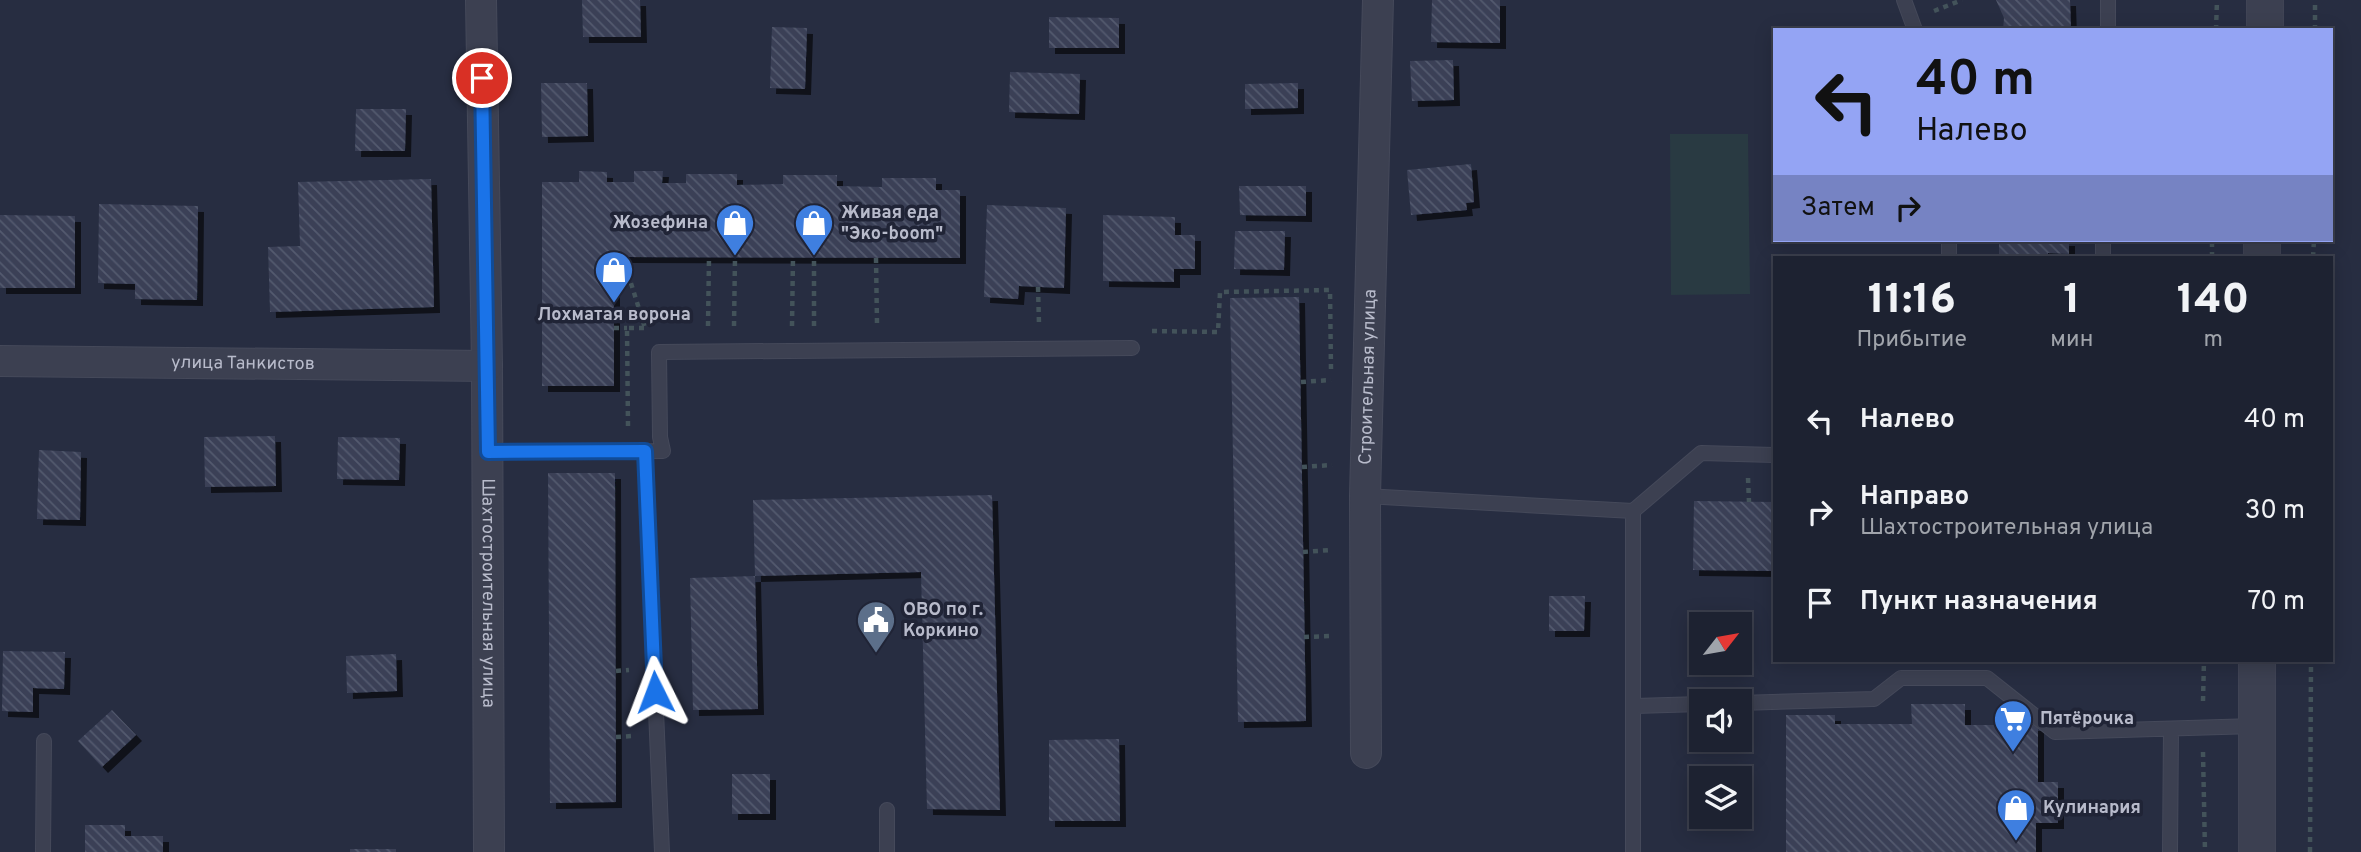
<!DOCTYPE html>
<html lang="ru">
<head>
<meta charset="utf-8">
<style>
	body { margin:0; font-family:Overpass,sans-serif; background:#2a2f3d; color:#f1f3f6; height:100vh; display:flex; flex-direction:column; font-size:26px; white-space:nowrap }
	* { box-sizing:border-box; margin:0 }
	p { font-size:23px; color:#a0a4ab }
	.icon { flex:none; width:38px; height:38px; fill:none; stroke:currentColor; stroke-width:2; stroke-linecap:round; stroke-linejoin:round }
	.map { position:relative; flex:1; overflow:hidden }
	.sheet { position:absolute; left:1773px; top:256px; width:560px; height:406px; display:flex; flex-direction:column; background:#1d2231; border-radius:0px; box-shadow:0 4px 18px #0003,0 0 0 2px #3b3f4d }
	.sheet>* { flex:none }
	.hud { position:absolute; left:1773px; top:28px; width:560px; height:214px; border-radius:0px; box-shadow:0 4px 18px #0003,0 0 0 2px #3b3f4d; background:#94a4f4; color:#111; overflow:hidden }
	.needle { width:46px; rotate:59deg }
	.fabs { position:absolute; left:1689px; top:612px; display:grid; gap:14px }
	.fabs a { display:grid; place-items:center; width:63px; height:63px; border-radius:0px; background:#1d2231; box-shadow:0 4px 18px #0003,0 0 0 2px #3b3f4d; font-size:35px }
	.pin { position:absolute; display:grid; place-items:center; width:60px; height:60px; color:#fff; margin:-30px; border:4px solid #fff; border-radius:50%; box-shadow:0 2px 7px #0007 }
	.me { position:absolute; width:77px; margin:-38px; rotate:357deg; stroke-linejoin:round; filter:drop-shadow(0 0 5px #0008) }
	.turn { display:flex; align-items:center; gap:24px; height:147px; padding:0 28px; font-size:32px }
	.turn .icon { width:91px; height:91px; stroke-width:2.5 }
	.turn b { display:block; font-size:49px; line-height:60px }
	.then { display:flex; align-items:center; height:66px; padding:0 28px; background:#0003; gap:14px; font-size:26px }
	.eta { display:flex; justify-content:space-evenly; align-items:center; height:119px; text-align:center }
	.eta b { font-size:42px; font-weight:800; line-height:49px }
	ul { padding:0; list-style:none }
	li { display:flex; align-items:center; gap:21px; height:91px; padding:0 28px }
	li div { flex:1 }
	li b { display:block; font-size:26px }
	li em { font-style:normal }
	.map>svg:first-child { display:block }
</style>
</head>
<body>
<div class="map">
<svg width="2361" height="852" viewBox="0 0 2361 852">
	<defs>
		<pattern id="building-back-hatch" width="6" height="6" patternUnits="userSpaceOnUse" patternTransform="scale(1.75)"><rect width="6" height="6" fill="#3a4057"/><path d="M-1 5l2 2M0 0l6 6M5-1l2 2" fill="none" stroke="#545a6e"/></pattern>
		<filter id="shadow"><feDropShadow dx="6" dy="6" stdDeviation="0" flood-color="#0009"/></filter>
	</defs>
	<rect width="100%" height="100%" fill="#272d41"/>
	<path fill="#293a42" d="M1670 134H1748L1750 294 1671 295Z"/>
	<path fill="url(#building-back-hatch)" filter="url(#shadow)" d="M582 0H640L641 37H583Z
		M1432 0H1500V43L1431 42Z
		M1996 0H2070L2071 30H2003L2004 18Z
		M1049 17 1119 18V48H1049Z
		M772 27 807 28 805 89 770 88Z
		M1453 60 1454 100 1412 101 1410 61Z
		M1010 72 1080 74 1079 114 1009 112Z
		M541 83H587L588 136 542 137Z
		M1298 83V108L1245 109V84Z
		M356 109H406L405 151H355Z
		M1471 164 1474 202 1466 203 1467 210 1411 215 1407 170Z
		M579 171 607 172V182H634V171H663L662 183H686V174H737V185L783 184V175H837V186L882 187V178H936V190H960V258L625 257V270H614V386H542V182H579Z
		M431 179 434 307 270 312 268 247 300 246 298 182Z
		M1239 186H1306V216L1240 215Z
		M99 204 198 206 197 300 135 299V284L98 283Z
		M987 205 1066 208 1064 288 1019 286 1018 299 984 297Z
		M0 215 75 216V288H0Z
		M1103 215 1175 217V235H1195V269H1174V282L1103 281Z
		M1235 231H1285L1284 270 1234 269Z
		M1999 240H2069V254L2048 253V257L1999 256Z
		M1299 297 1306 721 1238 722 1230 298Z
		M275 436 276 486 205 487 204 437Z
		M338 437 400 438 399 480 337 479Z
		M39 450 81 452 80 520 37 519Z
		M548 473H615L616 802 550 803Z
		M992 495 1000 810 927 809 921 572 755 576 753 500Z
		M1694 501 1774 502V571L1693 570Z
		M755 576 758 709 693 710 690 578Z
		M1549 596H1585L1584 631H1549Z
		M3 651 65 652 64 689 33 688V712L2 711Z
		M396 654 397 691 347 693 346 656Z
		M1911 704H1965V725H2038V782H2058V823H2036V852H1786V715H1835V724H1912Z
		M112 710 136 735 102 767 78 741Z
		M1119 739 1120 821H1049V740Z
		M732 774H770V814H732Z
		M85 825H125V836H163V852H85Z
		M350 849H396V852H350Z"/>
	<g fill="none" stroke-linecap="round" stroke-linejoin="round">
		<g stroke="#45495a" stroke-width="16">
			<path id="service" d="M1904 0 1915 30
				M2108 30V0
				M1949 240V257
				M2103 257V240
				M645 451 662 852
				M488 452 663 451 660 437 659 352 1132 348
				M1365 496 1633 511
				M1740 703 1874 699 1901 678H1987L2055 732 2255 726
				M1635 706 1701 704
				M887 810V852
				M43 852 44 741
				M1633 852V511L1701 453 1774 455
				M2170 852 2171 729"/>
		</g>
		<g stroke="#45495a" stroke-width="32">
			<g id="minor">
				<path id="s1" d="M481 0 487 366 489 852"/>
				<path id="s2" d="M0 361 487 366"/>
				<path id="s3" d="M1366 753 1365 496 1378 0"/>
			</g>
		</g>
		<g stroke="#45495a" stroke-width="38">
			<path id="tertiary" d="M2265 30V0
				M2262 257V240
				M2257 852V660"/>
		</g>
		<path stroke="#43535a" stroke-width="4.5" stroke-dasharray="5 5" stroke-linecap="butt" d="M1934 11 1962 0
			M2216 30 2217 0
			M2315 30V0
			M2212 257V240
			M2313 257 2314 240
			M876 258 877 324
			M625 264 645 328
			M1038 287 1039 324
			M708 326 709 257
			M734 326 735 257
			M792 326 793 257
			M814 326V257
			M614 328H627
			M1152 331 1218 332 1220 292 1330 290 1331 370
			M1301 382 1331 380
			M628 426 627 328H646
			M1302 467 1332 465
			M1748 478 1749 502
			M1303 552 1330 550
			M1304 637 1332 636
			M616 671 629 670
			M2203 701 2204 660
			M616 737 633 736
			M2203 752 2205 852
			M2310 852 2311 660"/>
		<use href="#service" stroke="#3c4051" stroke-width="14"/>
		<use href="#minor" stroke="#3c4051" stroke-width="30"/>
		<use href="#tertiary" stroke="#3c4051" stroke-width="37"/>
	</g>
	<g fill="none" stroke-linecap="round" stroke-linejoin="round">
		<g stroke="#114b97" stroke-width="18">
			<path id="route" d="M482 78 488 452 645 451 655 692"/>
		</g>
		<use href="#route" stroke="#1a73e8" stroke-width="12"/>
	</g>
	<defs>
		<g id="shop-pin" transform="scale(2.0125)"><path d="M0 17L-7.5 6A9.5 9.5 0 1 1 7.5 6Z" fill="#3f7fe0" stroke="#202436"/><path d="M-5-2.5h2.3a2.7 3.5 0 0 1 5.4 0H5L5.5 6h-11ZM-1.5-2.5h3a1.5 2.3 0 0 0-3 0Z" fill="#fff"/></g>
		<g id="civic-pin" transform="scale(2.0125)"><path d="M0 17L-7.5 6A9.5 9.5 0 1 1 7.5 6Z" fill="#5c6f8a" stroke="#202436"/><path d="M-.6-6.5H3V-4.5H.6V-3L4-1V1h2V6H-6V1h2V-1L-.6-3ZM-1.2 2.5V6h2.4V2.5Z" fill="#fff"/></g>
		<g id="supermarket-pin" transform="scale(2.0125)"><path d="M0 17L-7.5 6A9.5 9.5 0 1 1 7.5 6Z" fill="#3f7fe0" stroke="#202436"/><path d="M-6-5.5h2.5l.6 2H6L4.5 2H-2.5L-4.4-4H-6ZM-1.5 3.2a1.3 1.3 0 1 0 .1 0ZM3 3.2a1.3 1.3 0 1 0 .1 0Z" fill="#fff"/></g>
	</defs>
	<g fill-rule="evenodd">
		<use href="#shop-pin" x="735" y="223"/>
		<use href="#shop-pin" x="814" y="223"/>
		<use href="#shop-pin" x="614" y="270"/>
		<use href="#civic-pin" x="876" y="620"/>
		<use href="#supermarket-pin" x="2013" y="719"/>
		<use href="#shop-pin" x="2016" y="808"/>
	</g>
	<g text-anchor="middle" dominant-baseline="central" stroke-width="7" stroke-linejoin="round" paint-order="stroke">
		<g font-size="18" font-weight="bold" fill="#b8bbcb" stroke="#202436" text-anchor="start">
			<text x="841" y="213">Живая еда<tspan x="841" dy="21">"Эко-boom"</tspan></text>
			<text x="708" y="223" text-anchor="end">Жозефина</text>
			<text x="614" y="315" text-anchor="middle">Лохматая ворона</text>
			<text x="903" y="610">ОВО по г.<tspan x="903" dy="21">Коркино</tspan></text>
			<text x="2040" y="719">Пятёрочка</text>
			<text x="2043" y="808">Кулинария</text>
		</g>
		<g font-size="18" fill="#b8bbcb" stroke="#202436">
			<text stroke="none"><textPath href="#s2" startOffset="243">улица Танкистов</textPath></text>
			<text stroke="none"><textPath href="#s3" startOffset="376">Строительная улица</textPath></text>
			<text stroke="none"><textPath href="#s1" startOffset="593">Шахтостроительная улица</textPath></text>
		</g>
	</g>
</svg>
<div class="fabs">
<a><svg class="needle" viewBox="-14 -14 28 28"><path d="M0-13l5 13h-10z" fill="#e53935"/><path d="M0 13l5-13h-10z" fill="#a0a4ab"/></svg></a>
<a><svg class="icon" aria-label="sound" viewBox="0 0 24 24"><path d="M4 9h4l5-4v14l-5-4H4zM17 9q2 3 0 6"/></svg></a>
<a><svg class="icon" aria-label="layers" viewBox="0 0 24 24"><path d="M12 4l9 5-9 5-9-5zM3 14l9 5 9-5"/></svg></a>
</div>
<div class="pin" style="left:482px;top:78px;background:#d93025"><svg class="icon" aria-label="arrive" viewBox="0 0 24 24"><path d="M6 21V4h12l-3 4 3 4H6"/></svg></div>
<svg class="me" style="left:655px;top:692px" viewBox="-20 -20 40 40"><path d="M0-17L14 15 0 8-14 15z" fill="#1a73e8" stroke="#fff" stroke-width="4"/></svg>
<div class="hud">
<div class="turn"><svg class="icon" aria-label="left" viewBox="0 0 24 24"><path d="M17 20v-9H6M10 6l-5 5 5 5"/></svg><div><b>40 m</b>Налево</div></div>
<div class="then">Затем<svg class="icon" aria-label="right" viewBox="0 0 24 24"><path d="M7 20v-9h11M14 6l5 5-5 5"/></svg></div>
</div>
<section class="sheet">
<div class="eta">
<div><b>11:16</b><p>Прибытие</p></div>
<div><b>1</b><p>мин</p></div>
<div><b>140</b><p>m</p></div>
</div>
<ul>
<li><svg class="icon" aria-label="left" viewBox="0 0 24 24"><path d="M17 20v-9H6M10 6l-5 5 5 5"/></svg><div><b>Налево</b></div><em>40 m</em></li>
<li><svg class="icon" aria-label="right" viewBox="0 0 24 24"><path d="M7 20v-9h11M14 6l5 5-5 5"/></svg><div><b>Направо</b><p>Шахтостроительная улица</p></div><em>30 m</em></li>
<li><svg class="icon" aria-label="arrive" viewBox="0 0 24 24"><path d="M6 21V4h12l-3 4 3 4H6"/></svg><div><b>Пункт назначения</b></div><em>70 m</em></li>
</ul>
</section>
</div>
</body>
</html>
